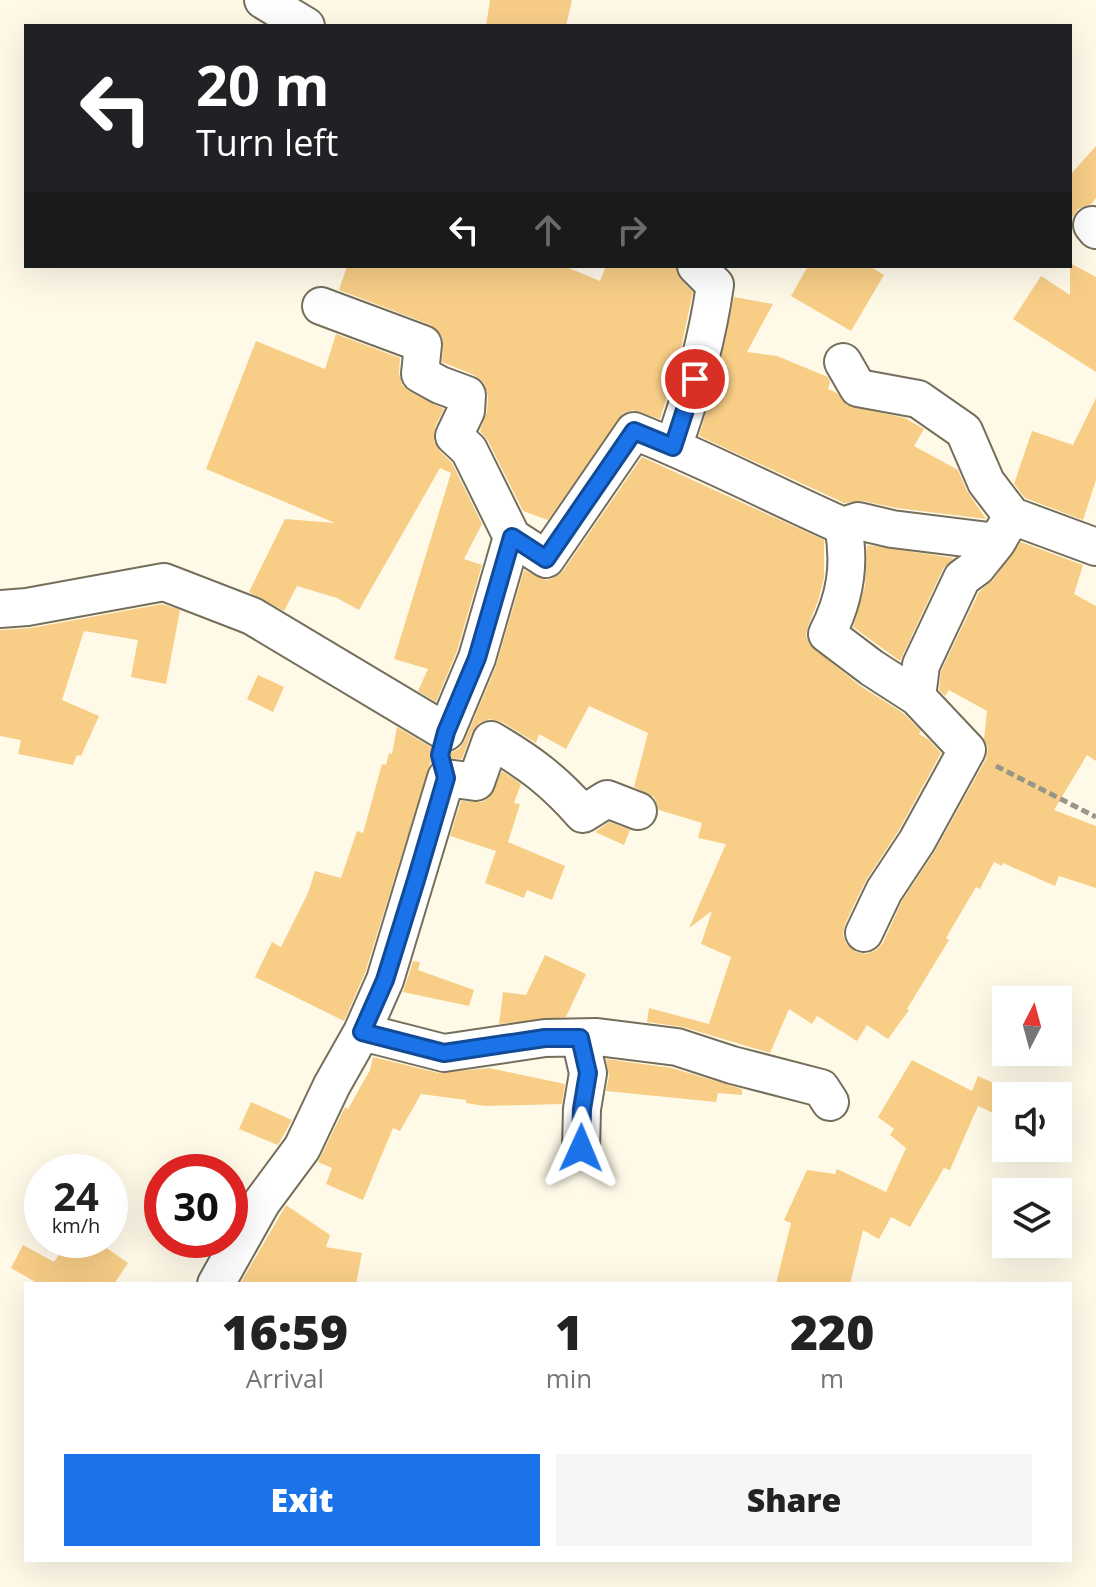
<!DOCTYPE html>
<html lang="en">
<head>
<meta charset="utf-8">
<style>
	body { margin:0; font-family:"Open Sans",sans-serif; background:#f6f6f6; color:#222; height:100vh; display:flex; flex-direction:column; font-size:30px; white-space:nowrap }
	* { box-sizing:border-box; margin:0 }
	p { font-size:26px; color:#767676 }
	.icon { flex:none; width:44px; height:44px; fill:none; stroke:currentColor; stroke-width:2; stroke-linecap:round; stroke-linejoin:round }
	.map { position:relative; flex:1; overflow:hidden }
	.drawer { position:absolute; left:24px; top:1282px; width:1048px; height:280px; display:flex; flex-direction:column; background:#fff; border-radius:0px; box-shadow:0 8px 32px #0002 }
	.drawer>* { flex:none }
	.guide { position:absolute; left:24px; top:24px; width:1048px; height:244px; border-radius:0px; box-shadow:0 8px 32px #0002; background:#202124; color:#fff; overflow:hidden }
	.needle { width:52px; rotate:6deg }
	.tools { position:absolute; left:992px; top:986px; display:grid; gap:16px }
	.tools a { display:grid; place-items:center; width:80px; height:80px; border-radius:0px; background:#fff; box-shadow:0 8px 32px #0002; font-size:40px }
	.speed { position:absolute; left:24px; top:1154px; display:flex; gap:16px; font-size:40px; font-weight:700; text-align:center }
	.speed>* { display:grid; place-content:center; width:104px; height:104px; border-radius:50%; background:#fff; box-shadow:0 8px 32px #0002; line-height:1 }
	.speed small { font-size:20px; font-weight:400 }
	.speed .limit { border:12px solid #d22; background:#fff; color:#111 }
	.pin { position:absolute; display:grid; place-items:center; width:68px; height:68px; color:#fff; margin:-34px; border:4px solid #fff; border-radius:50%; box-shadow:0 2px 8px #0007 }
	.me { position:absolute; width:88px; margin:-44px; rotate:1deg; stroke-linejoin:round; filter:drop-shadow(0 0 6px #0008) }
	.turn { display:flex; align-items:center; gap:28px; height:168px; padding:0 40px; font-size:36px }
	.turn .icon { width:104px; height:104px; stroke-width:2.5 }
	.turn b { display:block; font-size:56px; line-height:68px }
	.lanes { display:flex; align-items:center; height:76px; padding:0 40px; background:#0003; justify-content:center; gap:40px; direction:ltr }
	.lanes .off { opacity:.35 }
	.eta { display:flex; justify-content:space-evenly; align-items:center; height:136px; text-align:center }
	.eta b { font-size:48px; font-weight:800; line-height:56px }
	.primary-button { display:flex; gap:16px; margin-top:auto; padding:16px 40px }
	.primary-button a { flex:1; height:92px; border-radius:0px; background:#1a73e8; color:#fff; font-size:32px; font-weight:800; line-height:92px; text-align:center }
	.primary-button a+a { background:#f6f6f6; color:#222 }
	.map>svg:first-child { display:block }
</style>
</head>
<body>
<div class="map">
<svg width="1096" height="1587" viewBox="0 0 1096 1587">
	<rect width="100%" height="100%" fill="#fffae8"/>
	<path fill="#f8ce87" d="M490 0H572L566 26H486Z
		M1096 146V198L1091 204 1078 209 1072 218 1070 233V175Z
		M1070 263 1096 277V372L1013 319 1041 276 1070 295Z
		M347 266H564L600 281 606 266H676L681 280 693 292 678 362 660 419 633 410 623 413 548 520 523 511 488 441 480 431 487 412 488 396 484 383 474 375 442 362 443 338 431 325 339 290Z
		M808 266H869L884 275 851 331 791 296Z
		M734 297 773 304 747 352 777 356 828 377 830 382 828 389 837 393 846 405 905 418 924 429 914 446 958 470 967 491 986 519 896 508 863 501 844 503 699 436 718 372Z
		M336 334 400 358 399 373 402 384 410 392 444 409 435 427 434 441 440 451 452 463 482 524 464 559 482 565 457 651 436 702 418 691 428 669 394 659 451 473 440 468 359 610 337 598 297 586 284 611 249 592 285 519 335 523 206 469 256 341 325 369Z
		M1096 398V480L1083 520 1025 498 1014 484 1032 431 1073 445Z
		M642 457 824 540V578L818 601 808 626 806 635 809 644 859 685 903 713 921 731 919 734 928 739 941 753 899 830 865 882 845 924 843 934 846 944 856 952 866 954 876 950 883 943 902 901 935 851 986 759 988 748 984 739 987 711 949 690 945 696 939 690 941 671 979 592 993 580 1021 542 1083 565 1074 594 1096 606V761L1087 755 1054 810 1096 826V888L1059 876 1055 886 1003 863 1002 866 994 862 980 889 976 887 946 938 949 940 907 1009 909 1010 888 1039 867 1025 857 1041 817 1016 812 1024 789 1009 770 1053 683 1027 647 1022 649 1008 709 1024 731 957 701 944 712 911 689 928 726 844 698 838 702 823 659 810 654 797 634 787 648 733 589 706 566 749 539 734 536 743 502 722 489 719 479 723 472 732 462 759 440 758 430 764 365 973 344 1021 255 977 272 942 281 947 308 893 315 871 341 878 357 831 363 833 382 764 386 765 389 753 392 754 397 727 436 750 448 753 459 749 465 740 496 666 524 570 546 580 554 578 563 571Z
		M867 545 954 558 943 569 900 661 853 627 865 586Z
		M162 604 180 610 166 684 131 677 138 640 84 631 62 700 99 716 81 756 77 755 73 765 18 754 21 740 0 736V630L31 628Z
		M258 675 284 687 273 712 247 699Z
		M502 771 521 784 514 803 520 804 508 842 565 866 552 900 527 890 524 898 485 883 496 851 450 836 461 801 482 802 490 797Z
		M609 822 630 830 624 845 595 832Z
		M545 955 586 974 566 1017 499 1024 503 992 526 995Z
		M413 961 420 962 418 970 474 990 469 1006 403 992Z
		M373 1057 439 1073 489 1068 565 1084 562 1104 485 1106 466 1103V1100L421 1094 400 1131 393 1128 363 1200 326 1184 332 1168 318 1162 345 1107 348 1109 370 1070Z
		M606 1059 672 1068 742 1089V1095L718 1093 716 1102 606 1091 609 1076Z
		M912 1060 972 1091 978 1076 1009 1090 998 1115 978 1106 950 1170 944 1168 910 1227 891 1217 879 1239 863 1230 850 1284H776L791 1223 784 1220 807 1170 835 1174 837 1169 886 1192 906 1148 890 1135 894 1129 878 1117Z
		M251 1102 292 1120 278 1145 239 1129Z
		M286 1205 330 1235 326 1247 362 1253 356 1284H240Z
		M69 1240H95L128 1263 114 1284H39L11 1268 23 1245 54 1262Z"/>
	<g fill="none" stroke-linecap="round" stroke-linejoin="round">
		<g stroke="#746e5b" stroke-width="40">
			<path id="minor" d="M263 0 306 26
				M1092 225 1096 230
				M321 306 423 344 420 374 440 385 467 395 466 411 454 436 469 450 512 537
				M843 362 858 388 918 399 964 431 986 482 1012 516
				M673 447C692 394 707 341 715 285L696 266
				M843 526C851 565 845 599 827 634L872 668 917 697 967 750 917 841 884 891 864 933
				M0 609 27 607 164 582 252 616 446 732 477 658 512 537 546 559 634 431C705 459 773 495 843 526L858 521 892 529 997 542 1012 516 1096 547
				M917 697 921 665 962 578 977 567 997 542
				M362 1032 444 1053 545 1038 597 1037 677 1047 732 1065 821 1088 830 1102
				M580 1038 588 1073 582 1109 581 1148
				M216 1284 262 1202 302 1148 332 1085 362 1032 385 980 446 778 476 782 491 740C530 763 553 780 583 814L607 799 638 811"/>
		</g>
		<path stroke="#999588" stroke-width="5" stroke-dasharray="8 4" stroke-linecap="butt" d="M996 766 1096 817"/>
		<use href="#minor" stroke="#fff" stroke-width="36"/>
	</g>
	<g fill="none" stroke-linecap="round" stroke-linejoin="round">
		<g stroke="#114b97" stroke-width="20">
			<path id="route" d="M581 1148 582 1109 588 1073 580 1038H545L444 1053 362 1032 385 980 416 880 446 778 440 755 446 732 477 658 512 537 546 559 634 431 673 447 695 379"/>
		</g>
		<use href="#route" stroke="#1a73e8" stroke-width="14"/>
	</g>
</svg>
<div class="tools">
<a><svg class="needle" viewBox="-14 -14 28 28"><path d="M0-13l5 13h-10z" fill="#e53935"/><path d="M0 13l5-13h-10z" fill="#767676"/></svg></a>
<a><svg class="icon" aria-label="sound" viewBox="0 0 24 24"><path d="M4 9h4l5-4v14l-5-4H4zM17 9q2 3 0 6"/></svg></a>
<a><svg class="icon" aria-label="layers" viewBox="0 0 24 24"><path d="M12 4l9 5-9 5-9-5zM3 14l9 5 9-5"/></svg></a>
</div>
<div class="speed"><div>24<small>km/h</small></div><div class="limit">30</div></div>
<div class="pin" style="left:695px;top:379px;background:#d93025"><svg class="icon" aria-label="arrive" viewBox="0 0 24 24"><path d="M6 21V4h12l-3 4 3 4H6"/></svg></div>
<svg class="me" style="left:581px;top:1148px" viewBox="-20 -20 40 40"><path d="M0-17L14 15 0 8-14 15z" fill="#1a73e8" stroke="#fff" stroke-width="4"/></svg>
<div class="guide">
<div class="turn"><svg class="icon" aria-label="left" viewBox="0 0 24 24"><path d="M17 20v-9H6M10 6l-5 5 5 5"/></svg><div><b>20 m</b>Turn left</div></div>
<div class="lanes"><svg class="icon" aria-label="left" viewBox="0 0 24 24"><path d="M17 20v-9H6M10 6l-5 5 5 5"/></svg><svg class="icon off" aria-label="ahead" viewBox="0 0 24 24"><path d="M12 20V5M6 11l6-6 6 6"/></svg><svg class="icon off" aria-label="right" viewBox="0 0 24 24"><path d="M7 20v-9h11M14 6l5 5-5 5"/></svg></div>
</div>
<section class="drawer">
<div class="eta">
<div><b>16:59</b><p>Arrival</p></div>
<div><b>1</b><p>min</p></div>
<div><b>220</b><p>m</p></div>
</div>
<div class="primary-button"><a>Exit</a><a>Share</a></div>
</section>
</div>
</body>
</html>
